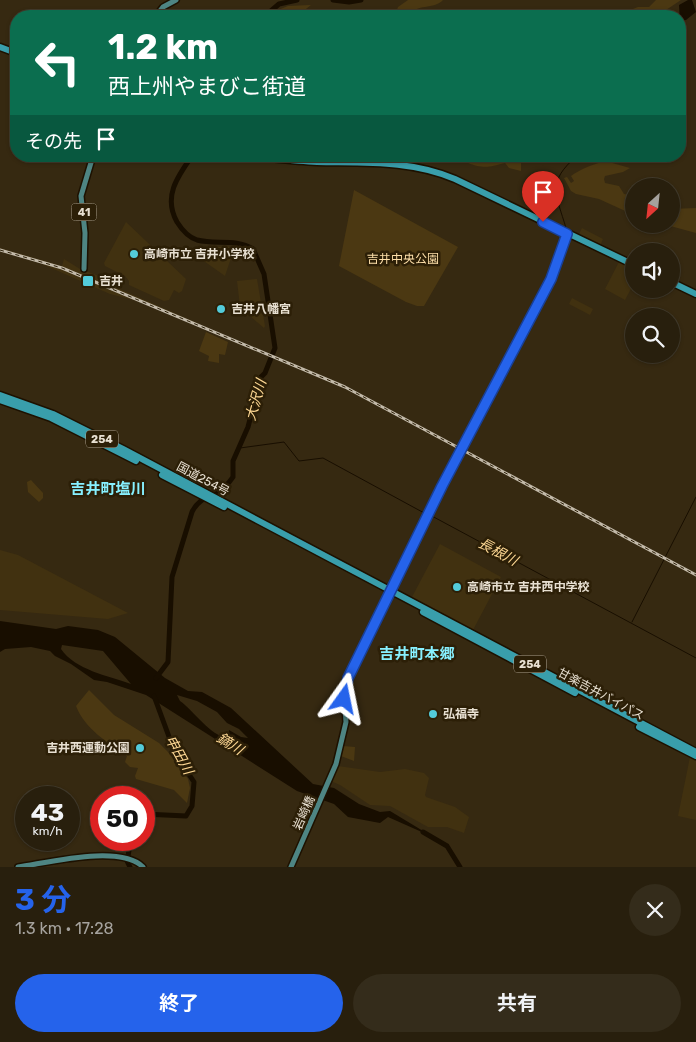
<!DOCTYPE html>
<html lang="ja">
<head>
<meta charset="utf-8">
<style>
	body { margin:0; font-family:Rubik,"Noto Sans JP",sans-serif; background:#342c1b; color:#f1f3f6; height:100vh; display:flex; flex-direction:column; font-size:19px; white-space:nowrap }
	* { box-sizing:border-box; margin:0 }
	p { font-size:16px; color:#a5a29d }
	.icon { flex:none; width:28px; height:28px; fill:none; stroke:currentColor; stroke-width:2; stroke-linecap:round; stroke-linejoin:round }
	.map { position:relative; height:867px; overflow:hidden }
	.sheet { display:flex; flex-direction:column; background:#281f0d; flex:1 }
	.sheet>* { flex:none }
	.guide { position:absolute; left:10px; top:10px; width:676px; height:152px; border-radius:20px; box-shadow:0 1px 4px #0004,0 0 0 1px #443d2e; background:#0b6e4f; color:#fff; overflow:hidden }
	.needle { width:32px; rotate:207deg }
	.controls { position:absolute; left:625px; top:178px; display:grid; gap:10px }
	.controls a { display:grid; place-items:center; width:55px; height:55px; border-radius:50%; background:#281f0d; box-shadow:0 1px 4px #0004,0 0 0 1px #443d2e; font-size:25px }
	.speed { position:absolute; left:15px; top:786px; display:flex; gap:10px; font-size:25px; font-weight:700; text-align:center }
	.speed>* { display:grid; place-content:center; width:65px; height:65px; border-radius:50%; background:#281f0d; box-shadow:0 1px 4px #0004,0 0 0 1px #443d2e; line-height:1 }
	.speed small { font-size:12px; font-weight:400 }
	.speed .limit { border:8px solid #d22; background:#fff; color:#111 }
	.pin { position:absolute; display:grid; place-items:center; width:42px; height:42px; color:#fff; margin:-51px -21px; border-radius:50% 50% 50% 0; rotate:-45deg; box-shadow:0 0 5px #0007 }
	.pin .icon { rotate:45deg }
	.me { position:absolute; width:55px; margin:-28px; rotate:12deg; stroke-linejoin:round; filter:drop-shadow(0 0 4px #0008) }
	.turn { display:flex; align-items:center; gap:18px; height:105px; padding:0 15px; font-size:22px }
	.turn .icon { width:65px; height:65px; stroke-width:2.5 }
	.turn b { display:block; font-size:35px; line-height:42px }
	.then { display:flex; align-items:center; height:48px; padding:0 15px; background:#0003; gap:10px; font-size:19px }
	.round { display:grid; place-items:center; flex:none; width:52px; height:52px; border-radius:26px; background:#342c1b }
	.head { display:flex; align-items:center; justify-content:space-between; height:85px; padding:0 15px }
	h1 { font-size:30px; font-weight:700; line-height:38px; color:#2563eb }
	.button { display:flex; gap:10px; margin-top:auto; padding:10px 15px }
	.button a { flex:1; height:58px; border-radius:30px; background:#2563eb; color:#fff; font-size:20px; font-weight:700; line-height:58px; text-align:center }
	.button a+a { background:#342c1b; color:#f1f3f6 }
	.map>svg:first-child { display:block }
</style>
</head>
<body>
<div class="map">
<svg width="696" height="867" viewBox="0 0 696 867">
	<rect width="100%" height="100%" fill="#362911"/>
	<path fill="#413110" d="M126 222 186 279 182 291 179 293 174 290 169 300 164 301 129 285V281L125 276 105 266 104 263Z
		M582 228 603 239 600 246 578 236Z
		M228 246 233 252 225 276 201 259 208 248Z
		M0 248 62 266 64 259 80 269 107 279 106 283 197 323 195 325 138 301 110 294 31 259 0 251Z
		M620 260 634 267V283L625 300 605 289Z
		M257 279 265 326 264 328 250 316 241 315 237 281Z
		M572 298 593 309 590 315 569 304Z
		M440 544 501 577 473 630 412 597Z
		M0 550 18 555 128 613 108 619 0 610Z
		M690 757 696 760V820L678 816Z
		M338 766 380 772 405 769 424 773 429 778 425 795 426 797 455 807 469 817 464 833 447 827H428L390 806 370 805 340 785 331 781Z"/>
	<path fill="#4b3812" d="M408 0H443C434 10 416 3 409 16H395L398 7Z
		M656 0H681L657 16H615L638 7H649Z
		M311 5 297 16H271L273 12 288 6Z
		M468 156H481L489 161 496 156H528L521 163V171L509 168 505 163C489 167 484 169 468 163Z
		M605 161 630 168 623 172 605 176 604 179 605 183 619 186 624 194 634 196V215L599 199 576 194 571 191 564 178 567 177 571 183 574 181 571 176C580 169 594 164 605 161Z
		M354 190 458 247 424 306H417L406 302 339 266Z
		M696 208V233L663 224H671V209Z
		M206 332 228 342 225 355 219 354V363L208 361 209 356 199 351Z
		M31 480 43 493V498L39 502 28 492 27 482Z
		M89 690 114 715 159 743 168 752 188 779 190 788 187 803 174 790 136 779 135 776 138 768 130 767 125 762 127 756C107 742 85 729 76 706Z
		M343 746 355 747 354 761 341 756Z"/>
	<path fill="#180e00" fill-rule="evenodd" d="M688 0H692L696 12 686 20 680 21 679 5Z
		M0 621 56 629 68 626 98 630 115 637 165 678 188 691 202 692 231 708 313 784 334 788 359 804 380 812 390 811 433 837 388 817 380 823 348 817 334 804 297 791 146 695 107 682 94 680 71 664 55 656 50 651 31 647 5 649 0 652ZM62 645 103 651 131 684C109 676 75 670 61 649ZM177 695 197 701 217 712 227 723 239 729 248 738 241 737 229 730 228 737C213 739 193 710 180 701Z"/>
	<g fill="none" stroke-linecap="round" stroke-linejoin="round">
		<path stroke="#180e00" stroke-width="1" d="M566 228C556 194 546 182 577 156
			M552 282 566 245
			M240 448 284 442 299 461 323 458 426 514
			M436 505 487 408
			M430 515 696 658
			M632 622 696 497"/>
		<path stroke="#180e00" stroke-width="5" d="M333 0 349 2 361 0
			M265 16 279 4 297 0
			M156 678 168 662 172 577 192 512C200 494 223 494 233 477V461L248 427 261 377 265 373 275 348 264 274 253 249C235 238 216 245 197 240 188 237 182 230 177 222 163 197 177 177 192 156
			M144 814 186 816 192 806 194 782 175 753 154 696
			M423 832 447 846 460 867
			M130 867 127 861 131 840"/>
		<g stroke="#1d1100" stroke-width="8">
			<path id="major" d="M156 16 163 7 176 0
				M84 269 85 233 81 196 93 156
				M18 867C47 863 120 844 143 867
				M291 867 336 764 346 722 344 693 348 678 450 471 545 292 567 234"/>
		</g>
		<g stroke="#1d1100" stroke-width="9">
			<path id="highway" d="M0 47 16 53
				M247 156C271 158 294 161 317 162 364 163 411 160 455 179L634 265
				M671 282 696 294
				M0 395 53 414 123 449 696 752
				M0 400 51 418 136 461
				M162 475 224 507
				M423 612 575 693
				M639 727 696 756"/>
		</g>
		<use href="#major" stroke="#4e8583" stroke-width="5"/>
		<use href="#highway" stroke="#399eab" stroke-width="6"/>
		<g stroke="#c2b9a9" stroke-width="3">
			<path id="rail" d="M0 250 62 268 345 387 696 575"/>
		</g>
		<use href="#rail" stroke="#2c1f07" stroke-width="1" stroke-dasharray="4" stroke-linecap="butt"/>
	</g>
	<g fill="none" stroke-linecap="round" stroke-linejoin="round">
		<g stroke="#184099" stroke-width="12">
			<path id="route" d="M344 699 348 678 442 486 551 279 567 234 543 222"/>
		</g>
		<use href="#route" stroke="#2563eb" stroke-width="9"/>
	</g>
	<g fill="#53cbda" stroke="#2c1f07" stroke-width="2">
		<circle cx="134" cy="254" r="5"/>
		<rect x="82" y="275" width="12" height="12" rx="2.5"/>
		<circle cx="221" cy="309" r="5"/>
		<circle cx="457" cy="587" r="5"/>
		<circle cx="433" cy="714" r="5"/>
		<circle cx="140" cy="748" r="5"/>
	</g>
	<g text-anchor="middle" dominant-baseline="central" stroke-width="5" stroke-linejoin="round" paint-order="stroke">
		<g fill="#2c1f07" stroke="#b0a695" stroke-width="1">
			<rect x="71.5" y="203.5" width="25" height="17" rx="4"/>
			<rect x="86" y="430.5" width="32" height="17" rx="4"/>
			<rect x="514" y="655.5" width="32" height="17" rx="4"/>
		</g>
		<g font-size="11" font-weight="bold" fill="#e8e0d2">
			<text x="84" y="212">41</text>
			<text x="102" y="439">254</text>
			<text x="530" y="664">254</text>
		</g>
		<g font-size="12" font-weight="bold" fill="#e8e0d2" stroke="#2c1f07" text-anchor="start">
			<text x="144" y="254">高崎市立 吉井小学校</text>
			<text x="99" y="281">吉井</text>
			<text x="231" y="309">吉井八幡宮</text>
			<text x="467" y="587">高崎市立 吉井西中学校</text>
			<text x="443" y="714">弘福寺</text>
			<text x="130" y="748" text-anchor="end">吉井西運動公園</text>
		</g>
		<g font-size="12" fill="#fcdea8" stroke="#2c1f07">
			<text x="403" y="259">吉井中央公園</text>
		</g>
		<g font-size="12" fill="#e8e0d2" stroke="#2c1f07">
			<text transform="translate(203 479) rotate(28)">国道254号</text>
			<text transform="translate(601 694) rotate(28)">甘楽吉井バイパス</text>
			<text transform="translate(304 813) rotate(-66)">岩崎橋</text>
		</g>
		<g font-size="14" font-style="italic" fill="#fdd793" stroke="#2c1f07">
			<text transform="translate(256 400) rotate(-74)">大沢川</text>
			<text transform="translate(498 552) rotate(28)">長根川</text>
			<text transform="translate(230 744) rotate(32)">鏑川</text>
			<text transform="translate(179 755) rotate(61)">申田川</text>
		</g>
		<g font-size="15" font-weight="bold" fill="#87f0ff" stroke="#2c1f07">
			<text x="108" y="489">吉井町塩川</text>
			<text x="417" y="654">吉井町本郷</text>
		</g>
	</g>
</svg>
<div class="controls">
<a><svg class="needle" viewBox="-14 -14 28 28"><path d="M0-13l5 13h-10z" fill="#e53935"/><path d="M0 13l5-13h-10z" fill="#a5a29d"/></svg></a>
<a><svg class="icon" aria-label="sound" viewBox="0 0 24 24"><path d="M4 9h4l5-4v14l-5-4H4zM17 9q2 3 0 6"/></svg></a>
<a><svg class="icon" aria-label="search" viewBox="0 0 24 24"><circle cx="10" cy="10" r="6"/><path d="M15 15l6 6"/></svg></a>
</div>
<div class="speed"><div>43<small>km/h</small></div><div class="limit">50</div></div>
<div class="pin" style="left:543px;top:222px;background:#d93025"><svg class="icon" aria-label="arrive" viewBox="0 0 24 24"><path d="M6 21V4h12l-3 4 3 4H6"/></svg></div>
<svg class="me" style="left:344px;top:699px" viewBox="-20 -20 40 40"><path d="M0-17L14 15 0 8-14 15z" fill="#2563eb" stroke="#fff" stroke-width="4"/></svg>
<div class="guide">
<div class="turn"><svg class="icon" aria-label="left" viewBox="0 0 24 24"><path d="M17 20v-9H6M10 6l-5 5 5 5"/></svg><div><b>1.2 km</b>西上州やまびこ街道</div></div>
<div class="then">その先<svg class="icon" aria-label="arrive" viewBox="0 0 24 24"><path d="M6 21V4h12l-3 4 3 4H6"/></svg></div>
</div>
</div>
<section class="sheet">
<div class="head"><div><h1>3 分</h1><p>1.3 km · 17:28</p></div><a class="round"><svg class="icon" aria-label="close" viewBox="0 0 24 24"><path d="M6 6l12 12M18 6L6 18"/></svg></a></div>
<div class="button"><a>終了</a><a>共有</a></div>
</section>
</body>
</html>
